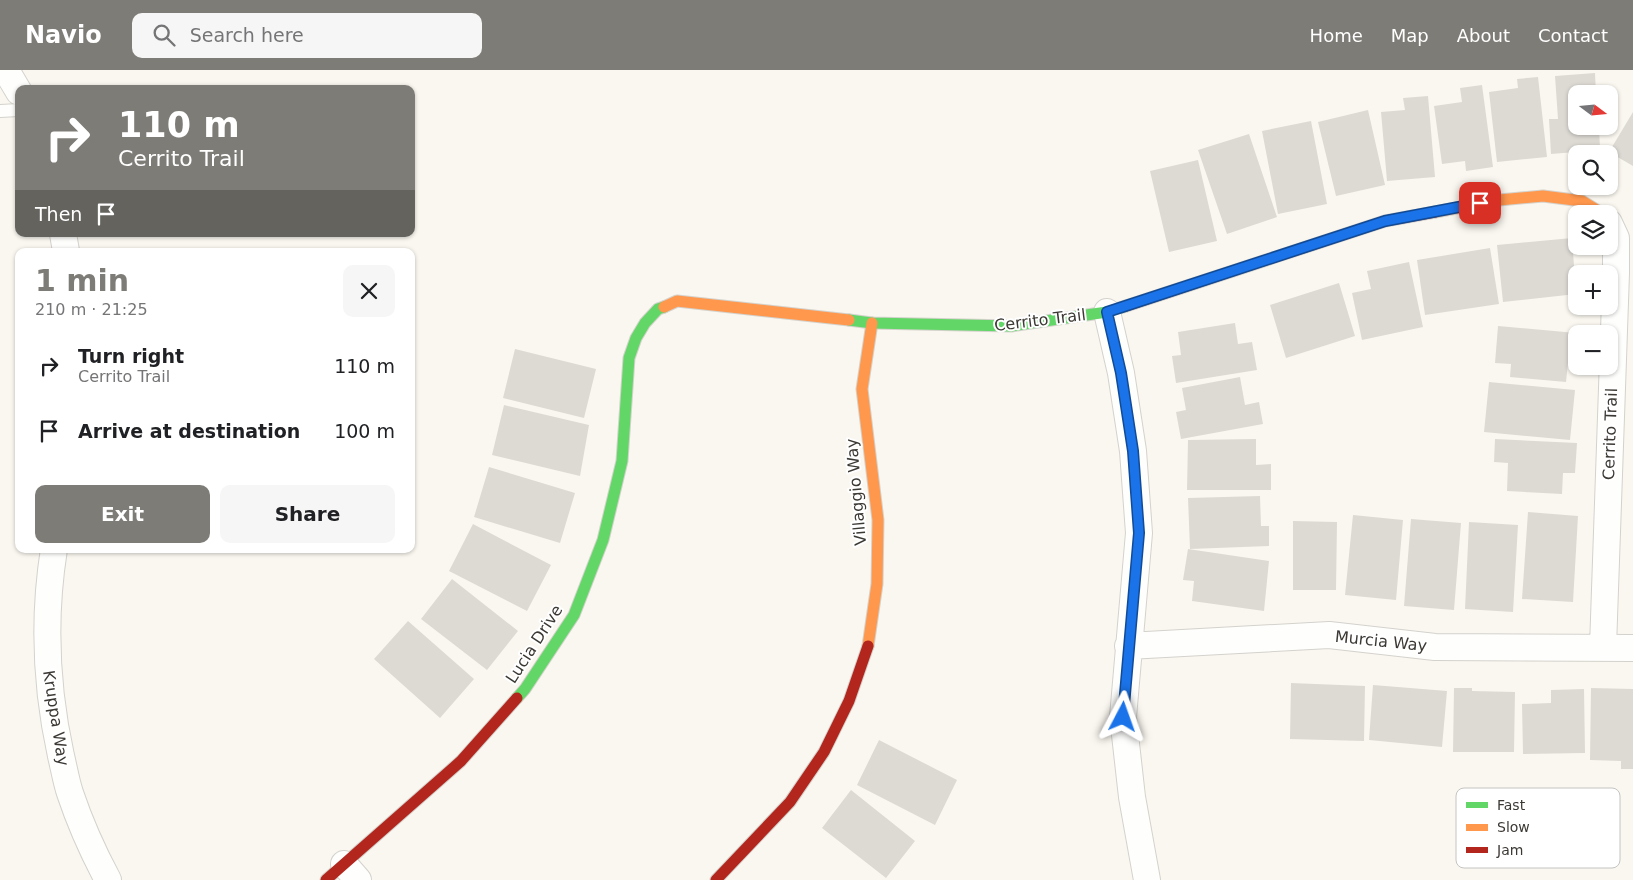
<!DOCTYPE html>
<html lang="en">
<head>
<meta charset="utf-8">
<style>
	body { margin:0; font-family:"DejaVu Sans",sans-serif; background:#f6f6f6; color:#202124; height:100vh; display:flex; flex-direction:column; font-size:19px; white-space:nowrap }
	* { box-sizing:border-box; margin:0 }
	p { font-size:16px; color:#757577 }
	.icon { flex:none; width:28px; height:28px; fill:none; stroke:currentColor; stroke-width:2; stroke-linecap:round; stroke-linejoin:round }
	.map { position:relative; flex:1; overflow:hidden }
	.side { position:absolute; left:15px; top:178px; width:400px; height:305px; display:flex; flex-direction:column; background:#fff; border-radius:10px; box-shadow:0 1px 4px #0004 }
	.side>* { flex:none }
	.top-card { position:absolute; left:15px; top:15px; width:400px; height:152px; border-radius:10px; box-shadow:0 1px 4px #0004; background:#7e7c76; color:#fff; overflow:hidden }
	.needle { width:32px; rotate:106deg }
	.buttons { position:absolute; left:1568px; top:15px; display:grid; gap:10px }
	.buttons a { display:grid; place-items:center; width:50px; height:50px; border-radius:10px; background:#fff; box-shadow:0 1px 4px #0004; font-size:25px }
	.pin { position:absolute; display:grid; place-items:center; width:42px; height:42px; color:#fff; margin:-21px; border-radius:10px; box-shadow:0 2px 8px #0006 }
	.me { position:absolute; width:55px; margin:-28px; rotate:4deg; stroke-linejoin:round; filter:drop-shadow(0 0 4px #0008) }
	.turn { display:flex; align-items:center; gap:18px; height:105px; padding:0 20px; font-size:22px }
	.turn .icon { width:65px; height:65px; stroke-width:2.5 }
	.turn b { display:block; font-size:35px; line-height:42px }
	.then { display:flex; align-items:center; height:48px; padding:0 20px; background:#0003; gap:10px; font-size:19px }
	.round { display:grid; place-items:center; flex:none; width:52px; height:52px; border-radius:10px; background:#f6f6f6 }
	.summary { display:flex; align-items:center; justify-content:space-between; height:85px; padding:0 20px }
	h1 { font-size:30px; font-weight:800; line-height:38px; color:#7e7c76 }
	.cta { display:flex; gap:10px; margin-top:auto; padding:10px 20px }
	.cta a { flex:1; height:58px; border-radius:10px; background:#7e7c76; color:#fff; font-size:20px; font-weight:800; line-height:58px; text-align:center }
	.cta a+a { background:#f6f6f6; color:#202124 }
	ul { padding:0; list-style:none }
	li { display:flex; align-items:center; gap:15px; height:65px; padding:0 20px }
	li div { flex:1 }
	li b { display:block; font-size:19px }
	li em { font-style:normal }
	header { display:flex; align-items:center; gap:30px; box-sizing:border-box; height:70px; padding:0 25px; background:#7e7c76; color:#fff }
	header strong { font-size:24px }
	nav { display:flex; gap:28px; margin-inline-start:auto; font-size:18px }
	.search { width:350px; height:45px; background:#f6f6f6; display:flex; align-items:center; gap:12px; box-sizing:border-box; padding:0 18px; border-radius:10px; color:#757577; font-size:19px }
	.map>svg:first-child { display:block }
</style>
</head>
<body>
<header>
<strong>Navio</strong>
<div class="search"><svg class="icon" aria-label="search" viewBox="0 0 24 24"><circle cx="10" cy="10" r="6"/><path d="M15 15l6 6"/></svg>Search here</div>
<nav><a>Home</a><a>Map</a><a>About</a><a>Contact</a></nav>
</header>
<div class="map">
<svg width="1633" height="810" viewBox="0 0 1633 810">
	<rect width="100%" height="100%" fill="#faf7f0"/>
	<path fill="#dddad4" d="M1595 3 1596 24H1576V56H1599L1600 80 1551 84 1549 49H1558L1555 6Z
		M1538 7 1547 87 1497 92 1489 22 1518 18 1517 9Z
		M1482 15 1493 97 1466 101 1465 91 1442 94 1434 36 1462 32 1460 18Z
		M1428 26 1435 107 1387 111 1381 42 1405 40 1403 28Z
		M1368 40 1385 115 1336 126 1318 52Z
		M1633 42V96L1609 82Z
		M1311 51 1327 134 1278 144 1262 61Z
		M1249 64 1277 147 1227 164 1198 80Z
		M1198 90 1217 171 1169 182 1150 101Z
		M1572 168 1576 224 1503 232 1497 175Z
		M1490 178 1499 234 1425 245 1417 190Z
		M1409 192 1423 257 1362 270 1352 223 1371 219 1367 201Z
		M1339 213 1355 266 1286 288 1270 235Z
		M1235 253 1238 274 1252 272 1257 300 1176 313 1172 286 1181 285 1178 262Z
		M1498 256 1576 263V294L1568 293 1566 312 1510 307 1511 294 1495 293Z
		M515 279 596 299 584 348 503 328Z
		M1240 307 1245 335 1259 332 1263 354 1181 369 1176 342 1186 340 1182 318Z
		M1489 312 1575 320 1570 370 1484 362Z
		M504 335 589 355 580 406 492 385Z
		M1256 369V395L1271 394V420H1187L1188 370Z
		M1495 369 1577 373 1575 403H1563L1562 424 1507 421 1508 393 1494 392Z
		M489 397 575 423 560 473 474 447Z
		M1260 426 1261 456H1269V476L1190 479 1188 428Z
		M1528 442 1578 446 1573 532 1522 529Z
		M1353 445 1403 450 1396 530 1345 525Z
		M1411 449 1461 453 1454 540 1404 536Z
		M1293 451 1337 452 1336 520H1293Z
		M1469 452 1518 455 1513 542 1465 539Z
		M473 454 551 495 527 541 449 501Z
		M1188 479 1269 491 1264 541 1192 531 1194 511 1183 510Z
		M452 509 518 561 487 600 421 549Z
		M408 551 474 609 440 648 374 589Z
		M1291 613 1365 616 1364 671 1290 669Z
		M1373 615 1447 621 1442 677 1369 670Z
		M1454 618H1472V621L1515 622 1514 682H1453Z
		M1591 618 1633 619V699H1621V691L1590 690Z
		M1584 619 1585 683 1523 684 1522 634 1551 633V620Z
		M879 670 957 710 935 755 857 715Z
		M851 720 915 771 886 808 822 758Z"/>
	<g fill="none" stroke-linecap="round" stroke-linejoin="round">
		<g stroke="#d4d2cc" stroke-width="14">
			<path id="lane" d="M0 41 19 40"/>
		</g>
		<g stroke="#d4d2cc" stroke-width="28">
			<path id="street" d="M6 0 19 22
				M63 164 66 181
				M1107 242 1121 303 1133 381 1139 463 1123 647 1132 727 1147 810
				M54 479C43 548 46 618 61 686 64 698 66 711 70 723 80 753 93 782 108 810
				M1128 576 1329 565 1435 577 1633 578
				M1603 577 1616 203V168L1609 153
				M344 794 358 810"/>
		</g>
		<g stroke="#d4d2cc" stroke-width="13">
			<path id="fast" d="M849 250 872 253 1011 256 1107 242 1126 236
				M517 628 525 619 574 545 603 470 622 391 629 288 636 268 645 253 658 239 664 237"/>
		</g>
		<g stroke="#d4d2cc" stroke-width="13">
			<path id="slow" d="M1435 142 1499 130 1543 126 1582 131 1603 144
				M664 237 677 231 849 250
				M868 576 877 514 878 450 862 319 872 253"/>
		</g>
		<g stroke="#d4d2cc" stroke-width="13">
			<path id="jam" d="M1126 236 1385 151 1435 142
				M326 810 461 691 517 628
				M716 810 790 732 824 682 849 631 868 576"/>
		</g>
		<use href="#lane" stroke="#fefefd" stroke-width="12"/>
		<use href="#street" stroke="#fefefd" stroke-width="26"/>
		<use href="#fast" stroke="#63d668" stroke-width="11"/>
		<use href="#slow" stroke="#ff974d" stroke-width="11"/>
		<use href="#jam" stroke="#b3261e" stroke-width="11"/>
	</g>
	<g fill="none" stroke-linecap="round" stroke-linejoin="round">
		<g stroke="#114b97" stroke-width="12">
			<path id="route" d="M1123 647 1139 463 1133 381 1121 303 1107 242 1385 151 1480 133"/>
		</g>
		<use href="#route" stroke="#1a73e8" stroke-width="9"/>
	</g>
	<g text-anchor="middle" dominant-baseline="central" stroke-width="4" stroke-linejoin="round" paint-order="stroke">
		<g font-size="16" fill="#3c3934" stroke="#fff">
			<text transform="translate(1040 250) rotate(-7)">Cerrito Trail</text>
			<text transform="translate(1610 364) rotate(-88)">Cerrito Trail</text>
			<text transform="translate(856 422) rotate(-95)">Villaggio Way</text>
			<text transform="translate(1381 571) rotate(6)">Murcia Way</text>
			<text transform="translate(534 574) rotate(-57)">Lucia Drive</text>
			<text transform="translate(56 648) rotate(81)">Kruppa Way</text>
		</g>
	</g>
	<rect x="1456" y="718" width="164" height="80" rx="8" fill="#fff" stroke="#c4c4c2" stroke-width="1"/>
	<rect x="1466" y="732" width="22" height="6" fill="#63d668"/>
	<rect x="1466" y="754" width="22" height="7" fill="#ff974d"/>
	<rect x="1466" y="777" width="22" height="6" fill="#b3261e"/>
	<g font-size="14" fill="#3c3934">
		<text x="1497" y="740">Fast</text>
		<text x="1497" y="762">Slow</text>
		<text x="1497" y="785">Jam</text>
	</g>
</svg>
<div class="buttons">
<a><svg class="needle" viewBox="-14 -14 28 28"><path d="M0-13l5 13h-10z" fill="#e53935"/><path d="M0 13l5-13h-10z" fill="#757577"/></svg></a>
<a><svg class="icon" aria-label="search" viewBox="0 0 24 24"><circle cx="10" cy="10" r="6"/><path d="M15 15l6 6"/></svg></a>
<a><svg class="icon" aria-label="layers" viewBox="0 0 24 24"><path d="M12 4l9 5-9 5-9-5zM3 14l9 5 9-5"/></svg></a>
<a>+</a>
<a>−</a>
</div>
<div class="pin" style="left:1480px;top:133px;background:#d93025"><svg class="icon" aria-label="arrive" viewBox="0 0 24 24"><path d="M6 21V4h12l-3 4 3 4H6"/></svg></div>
<svg class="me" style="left:1123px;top:647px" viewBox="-20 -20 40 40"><path d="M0-17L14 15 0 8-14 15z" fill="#1a73e8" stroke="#fff" stroke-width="4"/></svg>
<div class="top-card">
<div class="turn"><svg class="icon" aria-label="right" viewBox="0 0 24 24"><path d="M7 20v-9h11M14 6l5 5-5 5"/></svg><div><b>110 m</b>Cerrito Trail</div></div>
<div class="then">Then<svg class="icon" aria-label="arrive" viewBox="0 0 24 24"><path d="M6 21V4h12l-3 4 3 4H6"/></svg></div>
</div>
<section class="side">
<div class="summary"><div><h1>1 min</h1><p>210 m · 21:25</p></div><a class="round"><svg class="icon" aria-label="close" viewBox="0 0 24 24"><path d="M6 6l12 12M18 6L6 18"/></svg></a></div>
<ul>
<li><svg class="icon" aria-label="right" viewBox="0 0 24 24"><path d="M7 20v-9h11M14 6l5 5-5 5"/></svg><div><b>Turn right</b><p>Cerrito Trail</p></div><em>110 m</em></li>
<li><svg class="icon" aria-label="arrive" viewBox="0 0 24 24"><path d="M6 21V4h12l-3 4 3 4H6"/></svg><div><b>Arrive at destination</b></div><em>100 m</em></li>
</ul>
<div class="cta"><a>Exit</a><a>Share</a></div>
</section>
</div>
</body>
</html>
